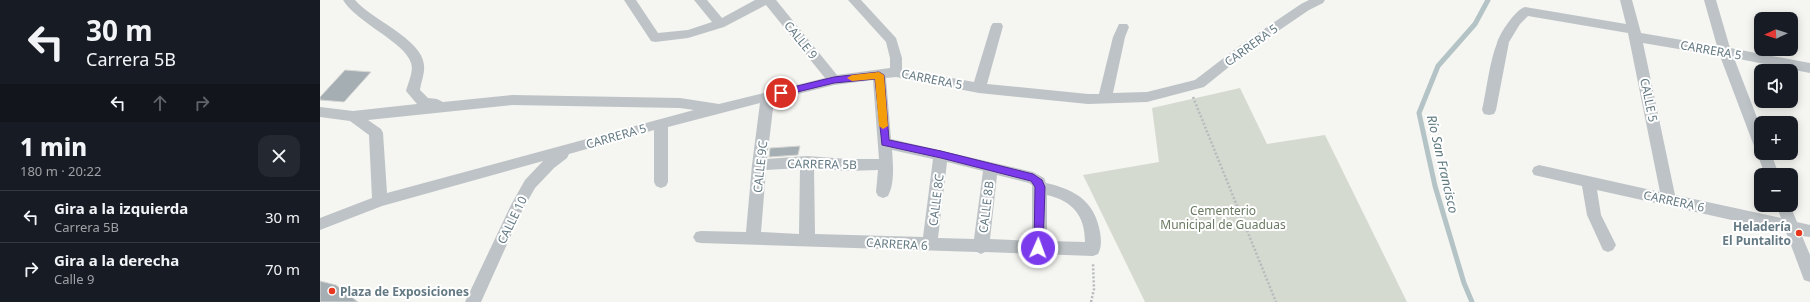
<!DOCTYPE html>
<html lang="es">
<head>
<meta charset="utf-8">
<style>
	body { margin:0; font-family:"Noto Sans",sans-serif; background:#242831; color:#f1f3f6; height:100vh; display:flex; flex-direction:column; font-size:15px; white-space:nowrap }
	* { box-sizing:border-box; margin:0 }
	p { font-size:13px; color:#9ea1a6 }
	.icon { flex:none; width:22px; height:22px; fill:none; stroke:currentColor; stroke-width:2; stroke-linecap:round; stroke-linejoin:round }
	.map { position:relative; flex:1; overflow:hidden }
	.side { display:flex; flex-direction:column; background:#171b24; width:320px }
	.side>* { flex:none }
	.top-card { background:#171b24; color:#f1f3f6; overflow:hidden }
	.needle { width:26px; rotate:267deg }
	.fabs { position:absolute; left:1434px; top:12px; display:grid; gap:8px }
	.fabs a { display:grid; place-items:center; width:44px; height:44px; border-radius:8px; background:#171b24; box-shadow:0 2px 10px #0003; font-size:20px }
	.pin { position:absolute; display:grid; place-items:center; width:34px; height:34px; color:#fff; margin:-17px; border:2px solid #fff; border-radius:50%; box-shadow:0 1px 4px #0007 }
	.me { position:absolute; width:44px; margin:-22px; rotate:2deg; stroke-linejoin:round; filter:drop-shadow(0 0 3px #0008) }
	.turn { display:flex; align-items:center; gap:14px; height:84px; padding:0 20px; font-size:18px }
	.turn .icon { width:52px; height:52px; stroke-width:2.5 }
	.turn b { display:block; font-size:28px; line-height:34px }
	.lanes { display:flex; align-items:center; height:38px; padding:0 20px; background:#0003; justify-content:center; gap:20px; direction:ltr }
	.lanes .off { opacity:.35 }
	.round { display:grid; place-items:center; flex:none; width:42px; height:42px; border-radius:12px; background:#242831 }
	.overview { display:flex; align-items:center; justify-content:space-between; height:68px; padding:0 20px }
	h1 { font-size:24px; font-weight:800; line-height:30px }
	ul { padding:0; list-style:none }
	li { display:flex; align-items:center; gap:12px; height:52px; padding:0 20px; border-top:1px solid #363941 }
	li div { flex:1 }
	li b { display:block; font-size:15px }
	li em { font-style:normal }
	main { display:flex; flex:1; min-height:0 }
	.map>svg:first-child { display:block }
</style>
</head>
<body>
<main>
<section class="side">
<div class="top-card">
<div class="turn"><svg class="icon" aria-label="left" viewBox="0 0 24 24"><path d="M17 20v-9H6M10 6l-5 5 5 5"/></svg><div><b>30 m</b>Carrera 5B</div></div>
<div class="lanes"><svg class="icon" aria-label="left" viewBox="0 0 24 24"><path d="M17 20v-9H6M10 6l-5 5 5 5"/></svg><svg class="icon off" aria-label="ahead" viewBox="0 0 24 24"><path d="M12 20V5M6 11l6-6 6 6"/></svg><svg class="icon off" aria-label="right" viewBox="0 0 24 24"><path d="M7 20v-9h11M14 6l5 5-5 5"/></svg></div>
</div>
<div class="overview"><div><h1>1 min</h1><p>180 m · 20:22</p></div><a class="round"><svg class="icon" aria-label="close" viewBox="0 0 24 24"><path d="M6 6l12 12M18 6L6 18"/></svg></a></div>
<ul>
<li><svg class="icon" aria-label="left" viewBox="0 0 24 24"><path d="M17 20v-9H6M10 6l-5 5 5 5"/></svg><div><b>Gira a la izquierda</b><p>Carrera 5B</p></div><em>30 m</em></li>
<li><svg class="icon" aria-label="right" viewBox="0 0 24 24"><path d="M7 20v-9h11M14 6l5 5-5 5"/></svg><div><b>Gira a la derecha</b><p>Calle 9</p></div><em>70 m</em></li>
</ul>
</section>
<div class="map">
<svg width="1490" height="302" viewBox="0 0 1490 302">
	<rect width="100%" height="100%" fill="#f5f5f1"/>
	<path fill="#d5dad0" d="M920 88 947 144 1005 135 1087 302H825L763 175 839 162 832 108Z"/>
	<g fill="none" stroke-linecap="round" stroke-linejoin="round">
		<path stroke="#b4c4c6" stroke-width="5" d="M1152 302 1144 283 1115 186 1099 113 1118 66 1155 24 1168 0"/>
	</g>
	<path fill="#a5afb3" stroke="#d7d6d4" d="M25 70 51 72 24 102 0 100V97Z
		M480 146 478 155 449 157 450 148Z
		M0 281 16 285 38 302H0Z"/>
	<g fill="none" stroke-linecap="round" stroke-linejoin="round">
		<path stroke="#b7bbbd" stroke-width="2.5" stroke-dasharray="2 2" stroke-linecap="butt" d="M873 97 956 302
			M771 302 774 289 773 264"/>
		<path fill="#bdc3c6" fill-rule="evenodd" d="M23 0H35C52 20 102 39 104 65 105 73 101 82 100 90L108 98 117 99 123 102 192 95 360 98 399 104 505 78 446 5 404 27 368 38 335 42 331 41 304 0H316L338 33 368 30 392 22 374 0H387L402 18 435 0H456L517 75 570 68V58L566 42 528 0H541L576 38 582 58V69L654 82 671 26 673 23H681L683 26 667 84 768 94H779L793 37 799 24H807L809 27 805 37 793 93 827 92 875 80 922 44 981 4 989 0H1005L1003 3 989 10 930 50 884 87 827 102 768 104 659 93 576 77 566 78 571 139 713 172 724 178 726 183C756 190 774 201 780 232 781 239 782 247 778 254L773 256 665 252 661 254 657 252 381 243 376 242 373 237 376 232 381 231 426 232 432 165 440 103 348 127V182L346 186 341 188 336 186 334 182V130L249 154 247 158 234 168 215 188 202 211 161 302H145L191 205 205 180 223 161 62 206 0 230V218L52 198 49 135 30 121 0 117V107L33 111 97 104 86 91C88 83 94 71 91 63 85 42 37 23 23 0ZM553 80 559 159H527L487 156 447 159 454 100 514 85ZM192 105 360 108 374 110 67 193 63 133 61 129 48 120ZM572 150 613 159 603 237 495 234 494 168 527 171 558 170 556 192 558 196 563 198 568 196C575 183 573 164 572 150ZM627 162 663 171 654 239 618 238ZM480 168 479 234 441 232 446 170ZM677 175 709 183 712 185V241L670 239ZM727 195C753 201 765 216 765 242L727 241Z
			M1300 0H1312L1321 33 1397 46 1384 0H1396L1410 48 1490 63V73L1414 58 1441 128V153H1451L1459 175H1445L1437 153 1438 151 1434 146 1400 56 1323 43 1355 195 1461 218 1456 205H1470L1477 222 1490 225V237L1482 236 1490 255V282L1484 280 1466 232 1277 190 1281 215 1296 245 1293 250 1288 252 1283 250 1267 215 1262 186 1214 175 1212 171 1214 167 1219 165 1340 192 1308 33 1208 16 1200 24 1189 42 1176 110 1174 114 1169 115 1164 114 1162 110C1167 88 1169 64 1177 43 1180 33 1195 10 1205 7L1306 24Z"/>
	</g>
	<path fill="#7c3aed" stroke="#51269a" d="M559 72 564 75 569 140 621 151 713 174 722 180 725 187 723 248 722 251H715L714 248 715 187 711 181 621 158 562 145 555 79 514 83 461 96 457 93 461 90 514 77Z"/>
	<path fill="#f59e0b" d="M559 72 564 75 568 126 563 129 559 126 555 79 532 81 527 78 532 75Z"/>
	<g fill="#e8371f" stroke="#fff" stroke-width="1.5">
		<circle cx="1479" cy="233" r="4"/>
		<circle cx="12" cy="291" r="4"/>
	</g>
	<g text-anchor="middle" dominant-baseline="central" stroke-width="4" stroke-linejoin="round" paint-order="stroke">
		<g font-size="12" fill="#637983" stroke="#fff">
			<text transform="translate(481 40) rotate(51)">CALLE 9</text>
			<text transform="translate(931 45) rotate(-36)">CARRERA 5</text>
			<text transform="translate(1391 50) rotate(10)">CARRERA 5</text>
			<text transform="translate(612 79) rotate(11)">CARRERA 5</text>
			<text transform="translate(1329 100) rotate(78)">CALLE 5</text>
			<text transform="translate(296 136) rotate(-16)">CARRERA 5</text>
			<text transform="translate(502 164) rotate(1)">CARRERA 5B</text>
			<text transform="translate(440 167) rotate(-84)">CALLE 9C</text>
			<text transform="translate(616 200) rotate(-83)">CALLE 8C</text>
			<text transform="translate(1354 201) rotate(12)">CARRERA 6</text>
			<text transform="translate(666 207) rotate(-83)">CALLE 8B</text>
			<text transform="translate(192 220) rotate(-64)">CALLE 10</text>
			<text transform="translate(577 244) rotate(3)">CARRERA 6</text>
		</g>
		<g font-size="12" fill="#6a7a62" stroke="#fff">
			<text x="903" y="210">Cementerio<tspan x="903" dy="14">Municipal de Guaduas</tspan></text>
		</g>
		<g font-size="12" font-weight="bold" fill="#637983" stroke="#fff" text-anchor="end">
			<text x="1471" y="226">Heladería<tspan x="1471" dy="14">El Puntalito</tspan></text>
			<text x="20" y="291" text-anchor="start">Plaza de Exposiciones</text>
		</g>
		<g font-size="13" font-style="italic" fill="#5f7b80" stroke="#fff">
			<text transform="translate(1123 164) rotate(77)">Río San Francisco</text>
		</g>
	</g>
</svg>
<div class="fabs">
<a><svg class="needle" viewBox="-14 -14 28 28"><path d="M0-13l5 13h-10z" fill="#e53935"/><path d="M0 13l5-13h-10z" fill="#9ea1a6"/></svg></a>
<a><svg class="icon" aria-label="sound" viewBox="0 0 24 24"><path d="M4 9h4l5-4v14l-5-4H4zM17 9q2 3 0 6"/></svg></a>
<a>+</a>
<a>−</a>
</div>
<div class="pin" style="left:461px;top:93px;background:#d93025"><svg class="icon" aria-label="arrive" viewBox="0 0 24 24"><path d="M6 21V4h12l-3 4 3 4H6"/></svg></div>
<svg class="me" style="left:718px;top:248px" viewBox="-20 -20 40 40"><circle r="17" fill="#7c3aed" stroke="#fff" stroke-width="3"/><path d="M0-11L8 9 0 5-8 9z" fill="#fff"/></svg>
</div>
</main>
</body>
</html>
